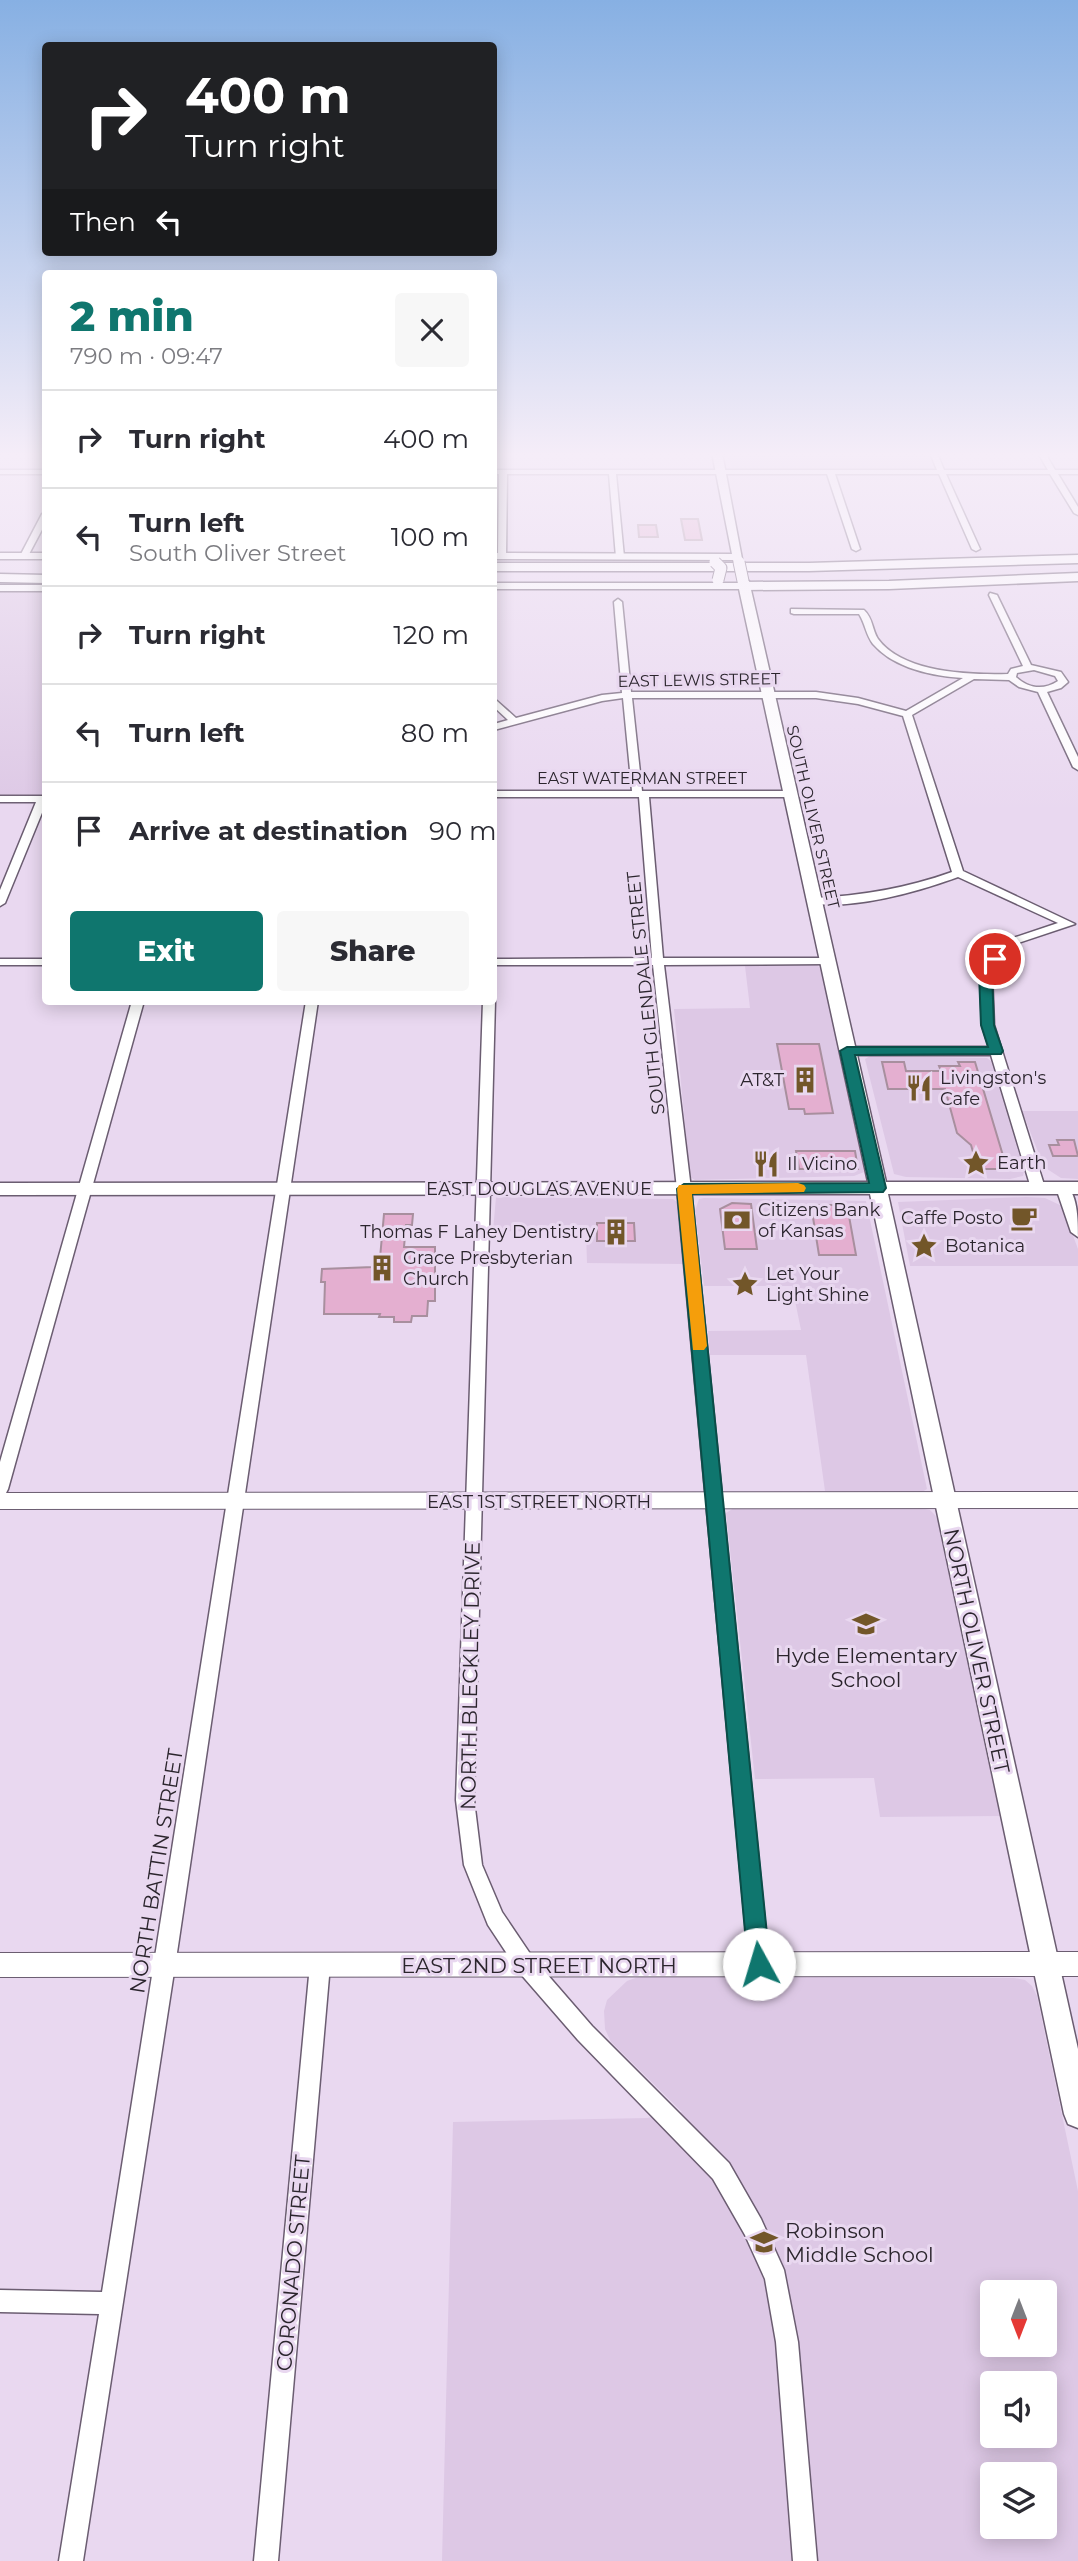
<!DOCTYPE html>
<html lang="en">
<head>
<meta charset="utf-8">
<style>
	body { margin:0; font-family:Montserrat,sans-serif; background:#f7f7f7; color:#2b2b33; height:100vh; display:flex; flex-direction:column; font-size:26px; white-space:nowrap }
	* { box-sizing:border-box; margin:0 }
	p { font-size:23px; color:#7c7c81 }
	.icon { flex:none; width:38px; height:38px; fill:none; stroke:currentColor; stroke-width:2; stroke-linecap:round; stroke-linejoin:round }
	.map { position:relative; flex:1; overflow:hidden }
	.side { position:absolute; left:42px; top:270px; width:455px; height:735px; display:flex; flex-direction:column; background:#fff; border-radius:7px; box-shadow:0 4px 18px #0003 }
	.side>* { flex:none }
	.guide { position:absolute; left:42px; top:42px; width:455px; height:214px; border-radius:7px; box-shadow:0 4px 18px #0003; background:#202124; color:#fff; overflow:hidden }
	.needle { width:46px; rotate:180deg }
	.buttons { position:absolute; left:980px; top:2280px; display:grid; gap:14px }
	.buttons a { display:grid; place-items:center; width:77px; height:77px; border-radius:7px; background:#fff; box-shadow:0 4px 18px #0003; font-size:35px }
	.pin { position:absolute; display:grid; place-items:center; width:60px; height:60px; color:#fff; margin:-30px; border:4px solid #fff; border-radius:50%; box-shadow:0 2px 7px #0007 }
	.me { position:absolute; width:77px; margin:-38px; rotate:354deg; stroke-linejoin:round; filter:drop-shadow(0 0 5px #0008) }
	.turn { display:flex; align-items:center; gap:24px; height:147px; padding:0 28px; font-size:32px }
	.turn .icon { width:91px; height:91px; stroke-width:2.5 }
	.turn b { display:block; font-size:49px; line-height:60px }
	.then { display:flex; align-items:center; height:66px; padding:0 28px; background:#0003; gap:14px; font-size:26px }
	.round { display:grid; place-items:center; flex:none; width:74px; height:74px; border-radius:7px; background:#f7f7f7 }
	.summary { display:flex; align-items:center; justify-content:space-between; height:119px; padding:0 28px }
	h1 { font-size:42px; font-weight:800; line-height:52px; color:#0f766e }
	.action { display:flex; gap:14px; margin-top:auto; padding:14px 28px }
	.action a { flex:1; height:80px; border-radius:7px; background:#0f766e; color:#fff; font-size:28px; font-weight:800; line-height:80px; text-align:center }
	.action a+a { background:#f7f7f7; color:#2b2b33 }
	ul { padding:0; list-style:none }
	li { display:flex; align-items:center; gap:21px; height:98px; padding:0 28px; border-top:2px solid #e1e1e2 }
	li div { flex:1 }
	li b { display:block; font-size:26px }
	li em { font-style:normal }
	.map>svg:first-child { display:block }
</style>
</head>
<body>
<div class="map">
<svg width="1078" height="2561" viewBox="0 0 1078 2561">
	<rect width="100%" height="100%" fill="#e9d8f0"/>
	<path fill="#ddc8e5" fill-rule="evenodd" d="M728 453H930L937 468 735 469 731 467Z
		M0 590H45V795H0Z
		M817 965 822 970 864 1172 854 1176 695 1180 690 1177 674 1009 750 1008 745 966Z
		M870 1056 987 1058 991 1061 1024 1171 1023 1176 1010 1179 906 1177 894 1174 865 1059Z
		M1022 1111H1078V1179L1061 1178 1044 1167Z
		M496 1197 673 1199 678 1203 683 1264 587 1263 586 1232 493 1231Z
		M1026 1197 1045 1198 1062 1206 1078 1249V1266H910L898 1202Z
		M704 1198 866 1201 927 1489 922 1492 825 1491 806 1355H710L708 1331 801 1330 792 1286H704L695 1211 699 1199Z
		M734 1508H920L930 1510 935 1515 939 1523 1000 1816 880 1817 874 1778 755 1779 726 1513Z
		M638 1977 1014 1978 1025 1980 1032 1986 1037 1996 1078 2191V2561H442L453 2122 647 2118 682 2112 611 2042 605 2029 604 2011 607 2000 627 1981ZM992 2292H1045V2345H992ZM992 2384H1045V2436H992ZM992 2474H1045V2527H992Z"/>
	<path fill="#e4afd0" stroke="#a88f9e" stroke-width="2" d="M681 519H698L702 540H685Z
		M638 525H656L658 537H639Z
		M777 1044H819L833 1113 805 1114 804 1109H789Z
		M882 1062H904L906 1071H941L939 1066H960L958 1062H975L1007 1169H978L971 1145 957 1133 945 1089H888Z
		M1057 1140H1074L1078 1156H1053L1049 1145H1059Z
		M796 1151H855L858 1169H799Z
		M732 1203 751 1204 757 1249H725L720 1209Z
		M811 1205H847L856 1255H819Z
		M384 1214H413L412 1225H406L404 1247H435V1301H428L427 1316H412L411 1322H394V1317H379L380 1314H324L325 1282H321L322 1269 373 1267 374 1258H380Z
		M597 1223H634L635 1241H597Z"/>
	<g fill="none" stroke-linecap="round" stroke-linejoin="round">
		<g stroke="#6b5d71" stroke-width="3">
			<path id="minor" d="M930 453H937L944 470H1048L1038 453H1045L1055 470H1078V474H1058L1078 507V515L1074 513 1050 474H946L980 549 976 551 972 549 939 474H835L860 549 856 551 852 549 827 474H616L624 557 620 559 616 557 609 474H507L506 556 502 558 498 556 499 474H494V470H937Z
				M0 470H46V474H0Z
				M46 512V522L28 556 21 558 20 556 42 514Z
				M990 593 997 595 1031 665 1061 672 1068 682 1061 688 1047 692 1078 757V770L1073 767 1038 692 1019 687 1009 680 974 679 912 715 963 871 1075 924 1009 946 992 973 994 1025 1045 1188 1043 1191 1038 1192 1031 1188 991 1055H847L841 1051 847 1047H989L982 1025 980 973 1001 942 1058 923 958 877C917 892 853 910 810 903L809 901 814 898C862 896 907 888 952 872L903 716 858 704 816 698H632L642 791H790L795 794 790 797H649L663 958H827L833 961 827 964 664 965 691 1189 769 1964 766 1971 759 1974 752 1971 749 1964 677 1189 653 965H494V959L652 958 639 797H494V791H632L623 698 602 701 494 730V724L508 720 494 707V700L497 701 516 718 602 695 622 693 614 602 618 599 622 602 631 692H816L858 698 906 711 963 678C932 676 894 668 873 644 866 635 865 623 859 614H794L791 613V609L864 610C873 618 872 630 878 639 903 673 970 675 1008 674L1011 669 1023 666 989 595ZM1034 670 1055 676 1058 681C1043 691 1028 688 1016 677L1017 673Z
				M0 796H46V803L5 903 0 906V890L36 802H0Z
				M0 959H46V965H0Z
				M494 999 495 1001 474 1800 482 1865 502 1912 533 1958 592 2026 729 2163 761 2219 784 2270 798 2342 817 2561H793L776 2342 765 2279 745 2235 713 2179 578 2040 519 1972 488 1925 464 1865 456 1800 483 1001H494Z
				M132 1001H144L8 1489 6 1493 0 1495V1462Z
				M306 1001H318L178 1946 83 2561H59L99 2314 0 2312V2290L102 2292Z
				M1063 1184C1078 1190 1078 1221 1078 1237L1071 1232 1056 1188Z
				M320 1955 327 1958 330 1965 278 2561H254L310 1965 313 1958Z"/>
		</g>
		<g stroke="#6b5d71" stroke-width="2">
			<path id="tertiary" d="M1078 1492V1508L0 1509V1493Z
				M1078 1952V1976L0 1977V1953Z"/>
		</g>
		<g stroke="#6b5d71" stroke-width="3">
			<path id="secondary" d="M712 453H722L743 564H735L733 560 494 559V553L732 554Z
				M0 553H46V559H0Z
				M739 579 749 581 886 1182H1078V1194H888L1078 2049V2128L1068 2124 1064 2114 870 1194 0 1195V1183L868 1182 739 589H494V583H738Z
				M0 585H46V591H0Z"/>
		</g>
		<g stroke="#6b5d71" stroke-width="3">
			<path id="motorway" d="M1078 555V563L809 571H494V563H809Z
				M1078 573V581L889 589 744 590 737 586 744 582 889 581Z
				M0 574 46 575V583L0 582Z"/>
		</g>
		<use href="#minor" fill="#fff" fill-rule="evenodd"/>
		<use href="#tertiary" fill="#fff" fill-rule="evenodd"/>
		<use href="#secondary" fill="#fff" fill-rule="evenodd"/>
		<use href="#motorway" fill="#fff" fill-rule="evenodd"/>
		<g stroke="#6b5d71" stroke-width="13" stroke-linecap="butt">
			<path id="secondary-bridge" d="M715 562 721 568 718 580
				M739 562 743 581"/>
		</g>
		<use href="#secondary-bridge" stroke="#fff" stroke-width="11"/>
	</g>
	<linearGradient id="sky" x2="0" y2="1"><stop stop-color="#87b0e3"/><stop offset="0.56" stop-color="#f5edf8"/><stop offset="1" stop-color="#f5edf8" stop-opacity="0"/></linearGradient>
	<rect width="1078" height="812" fill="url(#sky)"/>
	<path fill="#0f766e" stroke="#0a4d48" stroke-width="2" d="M995 955 1002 959 992 973 994 1025 1003 1051 1001 1054 855 1055 886 1188 883 1192 692 1194 770 1964 767 1972 759 1975 751 1972 748 1964 677 1189 684 1184 869 1183 840 1051 847 1047H988L981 1025 979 973 991 956Z"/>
	<path fill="#f59e0b" d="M798 1183 804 1185 806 1188 804 1192 692 1194 707 1346 704 1350H693L677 1189 679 1185Z"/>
	<defs>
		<g id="building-bare" transform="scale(2.1)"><path d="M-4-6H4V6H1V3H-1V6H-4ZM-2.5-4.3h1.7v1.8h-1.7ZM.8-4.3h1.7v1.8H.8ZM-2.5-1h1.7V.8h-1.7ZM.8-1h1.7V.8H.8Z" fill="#725629" stroke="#e9d8f0" stroke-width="2.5" paint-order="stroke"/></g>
		<g id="restaurant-bare" transform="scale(2.1)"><path d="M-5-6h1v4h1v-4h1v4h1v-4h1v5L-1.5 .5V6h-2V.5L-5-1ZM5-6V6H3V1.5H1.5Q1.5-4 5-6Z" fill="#725629" stroke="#e9d8f0" stroke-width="2.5" paint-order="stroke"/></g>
		<g id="sight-bare" transform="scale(2.1)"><path d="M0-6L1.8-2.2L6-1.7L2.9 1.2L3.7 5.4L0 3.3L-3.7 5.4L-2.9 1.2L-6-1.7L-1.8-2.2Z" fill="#725629" stroke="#e9d8f0" stroke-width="2.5" paint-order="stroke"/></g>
		<g id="cafe-bare" transform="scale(2.1)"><path d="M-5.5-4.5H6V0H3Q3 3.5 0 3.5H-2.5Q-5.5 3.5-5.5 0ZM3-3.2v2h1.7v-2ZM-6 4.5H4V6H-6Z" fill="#725629" stroke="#e9d8f0" stroke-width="2.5" paint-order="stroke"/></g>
		<g id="bank-bare" transform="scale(2.1)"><path d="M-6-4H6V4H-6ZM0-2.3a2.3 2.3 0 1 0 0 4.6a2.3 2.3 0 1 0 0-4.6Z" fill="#725629" stroke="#e9d8f0" stroke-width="2.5" paint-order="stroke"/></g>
		<g id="school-bare" transform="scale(2.1)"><path d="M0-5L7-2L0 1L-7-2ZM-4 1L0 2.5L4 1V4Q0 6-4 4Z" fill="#725629" stroke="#e9d8f0" stroke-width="2.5" paint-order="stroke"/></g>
	</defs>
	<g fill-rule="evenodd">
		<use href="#building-bare" x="805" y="1080"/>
		<use href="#restaurant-bare" x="919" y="1088"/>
		<use href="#sight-bare" x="976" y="1163"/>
		<use href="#restaurant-bare" x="766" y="1164"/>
		<use href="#cafe-bare" x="1024" y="1218"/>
		<use href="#bank-bare" x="737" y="1220"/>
		<use href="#building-bare" x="616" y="1232"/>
		<use href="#sight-bare" x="924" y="1246"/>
		<use href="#building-bare" x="382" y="1268"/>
		<use href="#sight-bare" x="745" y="1284"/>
		<use href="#school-bare" x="866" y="1624"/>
		<use href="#school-bare" x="764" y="2242"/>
	</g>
	<g text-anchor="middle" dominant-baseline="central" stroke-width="6" stroke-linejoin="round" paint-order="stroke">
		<g font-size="16" fill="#2b252d" stroke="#e9d8f0">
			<text transform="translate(699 680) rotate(-1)">EAST LEWIS STREET</text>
			<text x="642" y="778">EAST WATERMAN STREET</text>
			<text transform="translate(813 817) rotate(77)">SOUTH OLIVER STREET</text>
		</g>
		<g font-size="18" fill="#2b252d" stroke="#e9d8f0">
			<text transform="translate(646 993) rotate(-96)">SOUTH GLENDALE STREET</text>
			<text x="539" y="1189">EAST DOUGLAS AVENUE</text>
			<text x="539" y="1502">EAST 1ST STREET NORTH</text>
		</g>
		<g font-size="18" fill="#2b252d" stroke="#e9d8f0" text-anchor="start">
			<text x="940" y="1078">Livingston's<tspan x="940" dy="21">Cafe</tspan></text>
			<text x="784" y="1080" text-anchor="end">AT&amp;T</text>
			<text x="997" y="1163">Earth</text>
			<text x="787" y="1164">Il Vicino</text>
			<text x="758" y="1210">Citizens Bank<tspan x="758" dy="21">of Kansas</tspan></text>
			<text x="1003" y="1218" text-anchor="end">Caffe Posto</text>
			<text x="595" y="1232" text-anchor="end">Thomas F Lahey Dentistry</text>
			<text x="945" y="1246">Botanica</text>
			<text x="403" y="1258">Grace Presbyterian<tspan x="403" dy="21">Church</tspan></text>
			<text x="766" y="1274">Let Your<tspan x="766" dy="21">Light Shine</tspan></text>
		</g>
		<g font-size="21" fill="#2b252d" stroke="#e9d8f0">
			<text transform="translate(977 1651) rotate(78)">NORTH OLIVER STREET</text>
			<text transform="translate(470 1676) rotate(-89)">NORTH BLECKLEY DRIVE</text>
			<text transform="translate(156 1871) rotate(-81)">NORTH BATTIN STREET</text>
			<text x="539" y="1965">EAST 2ND STREET NORTH</text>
			<text transform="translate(293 2263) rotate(-85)">CORONADO STREET</text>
		</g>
		<g font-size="21" fill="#2b252d" stroke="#e9d8f0">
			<text x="866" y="1655">Hyde Elementary<tspan x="866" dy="24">School</tspan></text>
			<text x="785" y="2230" text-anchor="start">Robinson<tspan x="785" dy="24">Middle School</tspan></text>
		</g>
	</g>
</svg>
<div class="buttons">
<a><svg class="needle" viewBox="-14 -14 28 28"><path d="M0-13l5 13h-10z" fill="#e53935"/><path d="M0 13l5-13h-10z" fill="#7c7c81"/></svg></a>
<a><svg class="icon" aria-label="sound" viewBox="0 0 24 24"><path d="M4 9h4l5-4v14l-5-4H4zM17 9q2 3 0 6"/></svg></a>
<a><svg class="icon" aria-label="layers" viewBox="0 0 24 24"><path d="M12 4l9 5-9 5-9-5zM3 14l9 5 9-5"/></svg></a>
</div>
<div class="pin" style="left:995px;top:959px;background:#d93025"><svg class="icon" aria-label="arrive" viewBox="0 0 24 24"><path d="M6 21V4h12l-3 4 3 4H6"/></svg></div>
<svg class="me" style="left:759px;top:1964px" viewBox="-20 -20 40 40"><circle r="19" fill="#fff"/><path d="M0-13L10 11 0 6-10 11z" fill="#0f766e"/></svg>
<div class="guide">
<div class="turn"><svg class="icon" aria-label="right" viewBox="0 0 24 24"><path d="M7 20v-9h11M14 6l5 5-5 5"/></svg><div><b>400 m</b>Turn right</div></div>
<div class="then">Then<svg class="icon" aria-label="left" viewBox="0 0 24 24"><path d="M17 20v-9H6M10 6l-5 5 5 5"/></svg></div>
</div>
<section class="side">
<div class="summary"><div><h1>2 min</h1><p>790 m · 09:47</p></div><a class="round"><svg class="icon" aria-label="close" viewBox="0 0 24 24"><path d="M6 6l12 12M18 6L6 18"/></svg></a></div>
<ul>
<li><svg class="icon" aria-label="right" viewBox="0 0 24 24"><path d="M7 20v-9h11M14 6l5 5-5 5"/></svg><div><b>Turn right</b></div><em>400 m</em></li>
<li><svg class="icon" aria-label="left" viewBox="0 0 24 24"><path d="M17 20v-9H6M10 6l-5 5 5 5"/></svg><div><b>Turn left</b><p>South Oliver Street</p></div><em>100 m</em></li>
<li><svg class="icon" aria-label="right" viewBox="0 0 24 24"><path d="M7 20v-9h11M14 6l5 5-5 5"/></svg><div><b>Turn right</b></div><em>120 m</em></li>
<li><svg class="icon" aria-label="left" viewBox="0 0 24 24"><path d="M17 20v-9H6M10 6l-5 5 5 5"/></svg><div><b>Turn left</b></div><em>80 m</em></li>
<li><svg class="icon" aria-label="arrive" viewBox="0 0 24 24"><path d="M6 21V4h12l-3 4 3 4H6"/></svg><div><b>Arrive at destination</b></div><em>90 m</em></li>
</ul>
<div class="action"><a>Exit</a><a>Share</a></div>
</section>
</div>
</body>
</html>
